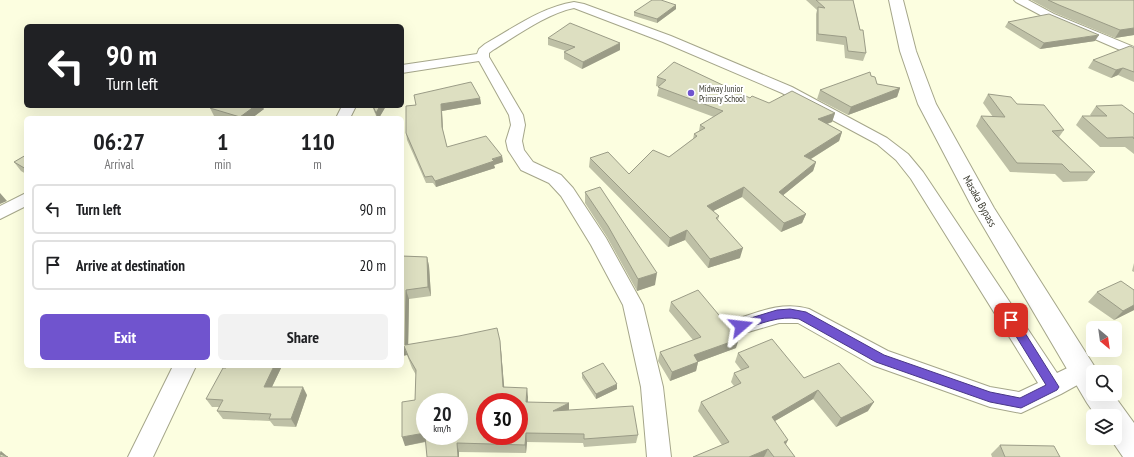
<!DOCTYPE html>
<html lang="en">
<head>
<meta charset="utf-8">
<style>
	body { margin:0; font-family:"PT Sans Narrow",sans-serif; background:#f2f2f2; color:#202124; height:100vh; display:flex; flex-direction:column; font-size:15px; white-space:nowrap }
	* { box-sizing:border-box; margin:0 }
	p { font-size:13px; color:#757577 }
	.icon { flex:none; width:22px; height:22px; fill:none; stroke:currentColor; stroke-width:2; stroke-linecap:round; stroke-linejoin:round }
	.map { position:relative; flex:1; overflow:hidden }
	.drawer { position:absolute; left:24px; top:116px; width:380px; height:252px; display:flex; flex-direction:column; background:#fff; border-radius:6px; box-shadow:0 4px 16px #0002 }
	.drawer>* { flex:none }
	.guide { position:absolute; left:24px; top:24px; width:380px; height:84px; border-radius:6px; box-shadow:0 4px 16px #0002; background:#202124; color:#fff; overflow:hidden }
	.needle { width:26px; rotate:151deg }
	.fabs { position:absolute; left:1086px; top:321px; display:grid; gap:8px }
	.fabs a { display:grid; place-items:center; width:36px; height:36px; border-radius:6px; background:#fff; box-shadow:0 4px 16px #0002; font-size:20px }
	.speed { position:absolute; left:416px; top:393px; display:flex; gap:8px; font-size:20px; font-weight:700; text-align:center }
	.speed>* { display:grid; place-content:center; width:52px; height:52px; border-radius:50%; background:#fff; box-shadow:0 4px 16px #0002; line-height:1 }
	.speed small { font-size:10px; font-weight:400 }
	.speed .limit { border:6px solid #d22; background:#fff; color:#111 }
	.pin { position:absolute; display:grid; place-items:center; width:34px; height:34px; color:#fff; margin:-17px; border-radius:8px; box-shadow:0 2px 6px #0006 }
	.me { position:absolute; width:44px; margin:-22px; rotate:73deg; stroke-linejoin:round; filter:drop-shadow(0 0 3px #0008) }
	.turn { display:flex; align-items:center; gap:14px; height:84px; padding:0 16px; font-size:18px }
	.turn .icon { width:52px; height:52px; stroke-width:2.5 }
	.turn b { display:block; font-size:28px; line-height:34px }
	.eta { display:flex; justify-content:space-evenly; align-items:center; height:68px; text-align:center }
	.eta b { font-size:24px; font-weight:600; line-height:28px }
	.primary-button { display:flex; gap:8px; margin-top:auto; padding:8px 16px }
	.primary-button a { flex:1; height:46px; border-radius:6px; background:#7054ce; color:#fff; font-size:16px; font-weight:600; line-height:46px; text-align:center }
	.primary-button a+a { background:#f2f2f2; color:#202124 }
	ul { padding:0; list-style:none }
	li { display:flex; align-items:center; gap:12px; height:50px; margin:0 8px 6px; padding:0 8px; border:2px solid #e0e0e0; border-radius:6px }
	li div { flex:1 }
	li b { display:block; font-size:15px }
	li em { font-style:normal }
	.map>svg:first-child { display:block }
</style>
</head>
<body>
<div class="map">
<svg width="1134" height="457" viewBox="0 0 1134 457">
	<rect width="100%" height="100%" fill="#fcfee0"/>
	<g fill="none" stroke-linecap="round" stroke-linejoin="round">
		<g stroke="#a5a68a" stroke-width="2">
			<path id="minor" d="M1014 0H1028L1054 14 1134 47V56L1046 18 1016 2Z
				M574 2 584 4 671 36 792 87 887 138 908 154 923 172 1057 373 1082 361 1090 364 1093 371 1090 378 1061 394 1021 413 990 407 872 365 798 323H779L741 334 734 332 731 326 734 320C758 312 783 301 809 309L888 351 990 387 1019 392 1038 383 911 179 896 160 877 144 782 93 663 42 574 8C548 13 516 36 493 50L489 53V57L523 115 525 125 522 141 524 150 533 162 561 175 573 188 606 238 643 305 663 387 671 457H647L641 387 623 305 591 245 561 196 549 183 521 170 508 150 506 141 511 125 509 115 479 61 402 73V65L477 54 479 49 485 44C513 28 542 7 574 2Z
				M342 106H356L350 118H336Z
				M26 193V206L0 219V206Z
				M173 366H196L153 457H128Z"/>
		</g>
		<g stroke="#a5a68a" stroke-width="2">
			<path id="trunk" d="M889 0H903L916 51 936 104 994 208 1098 372H1093V394H1113L1134 423V457H1123L1110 438H1115V416H1096L1087 403 973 209 918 104 900 51Z"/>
		</g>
		<use href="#minor" fill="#fff" fill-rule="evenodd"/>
		<use href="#trunk" fill="#fff" fill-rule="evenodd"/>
	</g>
	<path fill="#bec0a6" d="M806 0H853L866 53 863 61 845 58 844 45 816 41V14L817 10Z
		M1031 0H1134V35L1115 38 1055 13Z
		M676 5V9L657 23 634 16V12Z
		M1008 22 1095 41 1040 49 1005 27Z
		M548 38 620 50 582 69 564 59V52L566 51 548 45Z
		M1134 48V82L1118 75 1111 78 1088 68 1093 60Z
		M871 76 877 84 900 88 897 97 848 115 817 99 820 90Z
		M657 77 750 98 769 103 835 113 832 122 827 124 842 132 839 141 811 159 816 162 813 171 783 195 806 214 802 223 781 232 742 197 713 211 719 216 718 220 740 258 708 268 685 240 668 247 589 167 590 158 629 174 669 157 693 139 694 134 699 131 700 125 714 117 657 96 659 87 656 86Z
		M988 94 1017 104 1064 130 1059 137 1095 172 1087 181 1063 182 1055 174 1010 172 976 126 981 116 993 117 983 103Z
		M480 98 481 104 442 111 443 131 447 147 502 156 503 162 494 165 495 168 436 187 433 183H426L407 140 406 133 416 105Z
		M372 106H386L379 118H377Z
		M1096 106 1134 114V154L1125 147H1100L1076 125 1082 116H1091L1090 115Z
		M210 108 264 109 252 118H220L214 116Z
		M26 155V174L21 171 14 162Z
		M585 192 655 285 637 291 607 237 585 203Z
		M402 256 427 257 429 266 431 296 409 299 408 345 501 350 504 387 528 397V403H569V410L638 435 636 443 584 447 583 443 527 442 526 453 459 452 426 442 405 446 415 400 416 375 412 368 407 355 402 356Z
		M1134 263V272L1132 271Z
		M1134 290V310L1114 320 1088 302 1097 292Z
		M671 302 736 348 698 362 696 371 670 381 658 361 660 352 693 340 669 311Z
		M738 353 804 378 868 411 836 427 813 399 775 421 786 445 795 457H693L722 445 698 411 701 402 734 386 731 382 734 373 741 370 735 362Z
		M282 366 272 387 307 395 296 427 274 426 270 421 223 419 217 411 220 407H212L206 399Z
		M582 373 617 389 596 399 582 378Z
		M1000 445 1060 457H992L991 454Z"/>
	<path fill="#9b9c87" d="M676 5V9L657 23V19Z
		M1134 28V35L1115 38 1120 30Z
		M1099 35 1095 41 1040 49 1044 43Z
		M620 43V50L582 69 583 62Z
		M1123 68 1118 75 1111 78 1116 70Z
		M900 88 897 97 848 115 851 107Z
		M480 98 481 104 442 111 443 133 442 127 441 104Z
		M255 106H262L264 109 252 118H240V117Z
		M380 106H386L379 118H377L376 113Z
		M835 113 832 122 815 128 818 119Z
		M842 132 839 141 801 165 804 156Z
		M502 156 503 162 494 165 495 168 436 187 435 181Z
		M816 162 813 171 776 201 779 192Z
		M744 187 742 197 705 215 707 206Z
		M0 193 7 201 0 204Z
		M806 214 802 223 781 232 784 223Z
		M687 230 685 240 668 247 670 238Z
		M743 248 740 258 708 268 710 259Z
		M427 257 429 266 431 296 428 287Z
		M657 273 655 285 637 291 638 279Z
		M406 290 409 299 408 355 405 345Z
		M1134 305V310L1114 320 1123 311Z
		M739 339 736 348 698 362 696 371 670 381 672 372 694 355Z
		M500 341 501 350 505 396 503 387Z
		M402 346H404L407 355 402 356Z
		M274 366H282L268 395 264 387Z
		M617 384V389L596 399V394Z
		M303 387 307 395 296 427 291 419Z
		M527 388 528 397 527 411 526 402Z
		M818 390 813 399 768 425 772 417Z
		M874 402 868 411 836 427 841 418Z
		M569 403V412L553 411Z
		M425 433 428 441 405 446 402 437Z
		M526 433 527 442 526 453 525 445Z
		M788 440 784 448V442Z
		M457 443 459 452V457H458Z
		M768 449 764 457H749Z
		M2 452 8 457 0 454Z"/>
	<path fill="#dddfc1" stroke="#9b9c87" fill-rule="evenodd" d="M652 0H661L676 5 657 19 634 12Z
		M816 0H853L860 30H863L866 53 848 51 846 37 818 34V7L825 8Z
		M1048 0H1134V28L1120 30 1059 5Z
		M1049 14 1099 35 1044 43 1008 22Z
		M570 23 620 43 583 62 564 52 575 47 548 38Z
		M1130 46 1134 48V72L1123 68 1116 70 1093 60Z
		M674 62 750 98 752 96 769 103 792 91 835 113 818 119 842 132 804 156 816 162 779 192 806 214 784 223 744 187 707 206 719 216 716 218 743 248 710 259 687 230 670 238 590 158 608 152 629 174 653 150 669 157 697 136 694 134 705 128 700 125 723 111 658 87 666 80 657 77Z
		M870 72 871 76 875 77 877 84 900 88 851 107 820 90Z
		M471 82 480 98 441 104 442 127 447 147 486 136 502 156 492 159 494 161 435 181 432 176 425 177 406 133V106L416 105 414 95Z
		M988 94 1011 97 1017 104 1044 105 1064 130 1052 131 1095 172H1070L1062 164 1017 163 981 116 1005 117Z
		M1122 105 1134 114V139L1133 137 1107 138 1082 116H1107L1096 106Z
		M213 106H255L240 117 210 108Z
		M373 106H380L376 113Z
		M26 155V169L14 162Z
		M600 187 657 273 638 279 608 226 585 192Z
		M402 256 427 257 428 287 406 290 405 345 459 336 497 328 500 341 503 387 527 388 526 402 569 403 553 411 633 406 638 435 584 439V434L526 433 525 445 457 443 458 457H427L425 436H459V402H425V434V433L402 437V402L415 400 416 370 409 358 404 346H402ZM485 402H519V436H485Z
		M1121 281 1134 290V305L1123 311 1097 292Z
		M698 290 739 339 694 355 698 362 672 372 660 352 701 337 671 302Z
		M772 339 804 378 839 363 874 402 841 418 818 390 772 417 788 440 784 442 795 457H774L768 449 749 457H693L729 442 701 402 741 383 734 373 749 367 738 353Z
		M603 363 617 384 596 394 582 373Z
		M227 366H274L264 387H303L291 419H269L271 414 217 411 223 400 206 399 223 368H226Z
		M1000 445 1054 446 1060 457H1005Z
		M0 452H2L0 454 8 457H0Z"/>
	<path fill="#7054ce" stroke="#493786" d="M790 309 806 312 884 355 990 392 1020 398 1046 385 1006 320 1007 317 1011 316 1015 317 1059 387 1057 390 1021 408 990 402 876 362 799 319C780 315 760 324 741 330L738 329 736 326 738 323 741 321 777 310Z"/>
	<circle fill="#7054ce" stroke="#fff" stroke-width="1.5" cx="691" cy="93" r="4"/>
	<g text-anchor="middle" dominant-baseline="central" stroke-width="4" stroke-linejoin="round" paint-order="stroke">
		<g font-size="9" fill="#39392e" stroke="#fff" text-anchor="start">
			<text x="699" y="88">Midway Junior<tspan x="699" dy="10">Primary School</tspan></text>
		</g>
		<g font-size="11" fill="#39392e" stroke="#fff">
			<text transform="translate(980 201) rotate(61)">Masaka Bypass</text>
		</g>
	</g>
</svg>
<div class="fabs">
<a><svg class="needle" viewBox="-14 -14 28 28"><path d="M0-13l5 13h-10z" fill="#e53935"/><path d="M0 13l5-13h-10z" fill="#757577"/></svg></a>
<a><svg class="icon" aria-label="search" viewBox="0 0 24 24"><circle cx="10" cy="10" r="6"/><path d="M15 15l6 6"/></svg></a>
<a><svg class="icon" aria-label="layers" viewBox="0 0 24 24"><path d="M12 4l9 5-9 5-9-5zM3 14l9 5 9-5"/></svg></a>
</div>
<div class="speed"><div>20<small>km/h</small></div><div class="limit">30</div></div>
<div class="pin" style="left:1011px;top:320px;background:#d93025"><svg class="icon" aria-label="arrive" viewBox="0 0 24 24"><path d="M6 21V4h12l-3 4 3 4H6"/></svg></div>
<svg class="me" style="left:741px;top:326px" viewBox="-20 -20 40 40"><path d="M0-17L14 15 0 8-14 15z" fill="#7054ce" stroke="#fff" stroke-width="4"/></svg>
<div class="guide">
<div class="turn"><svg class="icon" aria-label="left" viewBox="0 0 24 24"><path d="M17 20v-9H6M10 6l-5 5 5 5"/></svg><div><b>90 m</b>Turn left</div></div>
</div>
<section class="drawer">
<div class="eta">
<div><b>06:27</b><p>Arrival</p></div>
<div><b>1</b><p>min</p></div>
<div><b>110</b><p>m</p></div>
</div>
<ul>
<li><svg class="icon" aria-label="left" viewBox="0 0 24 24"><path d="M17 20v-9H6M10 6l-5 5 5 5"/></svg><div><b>Turn left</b></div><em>90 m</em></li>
<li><svg class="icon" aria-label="arrive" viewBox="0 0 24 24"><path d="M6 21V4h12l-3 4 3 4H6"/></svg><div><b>Arrive at destination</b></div><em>20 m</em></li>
</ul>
<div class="primary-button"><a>Exit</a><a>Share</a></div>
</section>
</div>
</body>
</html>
